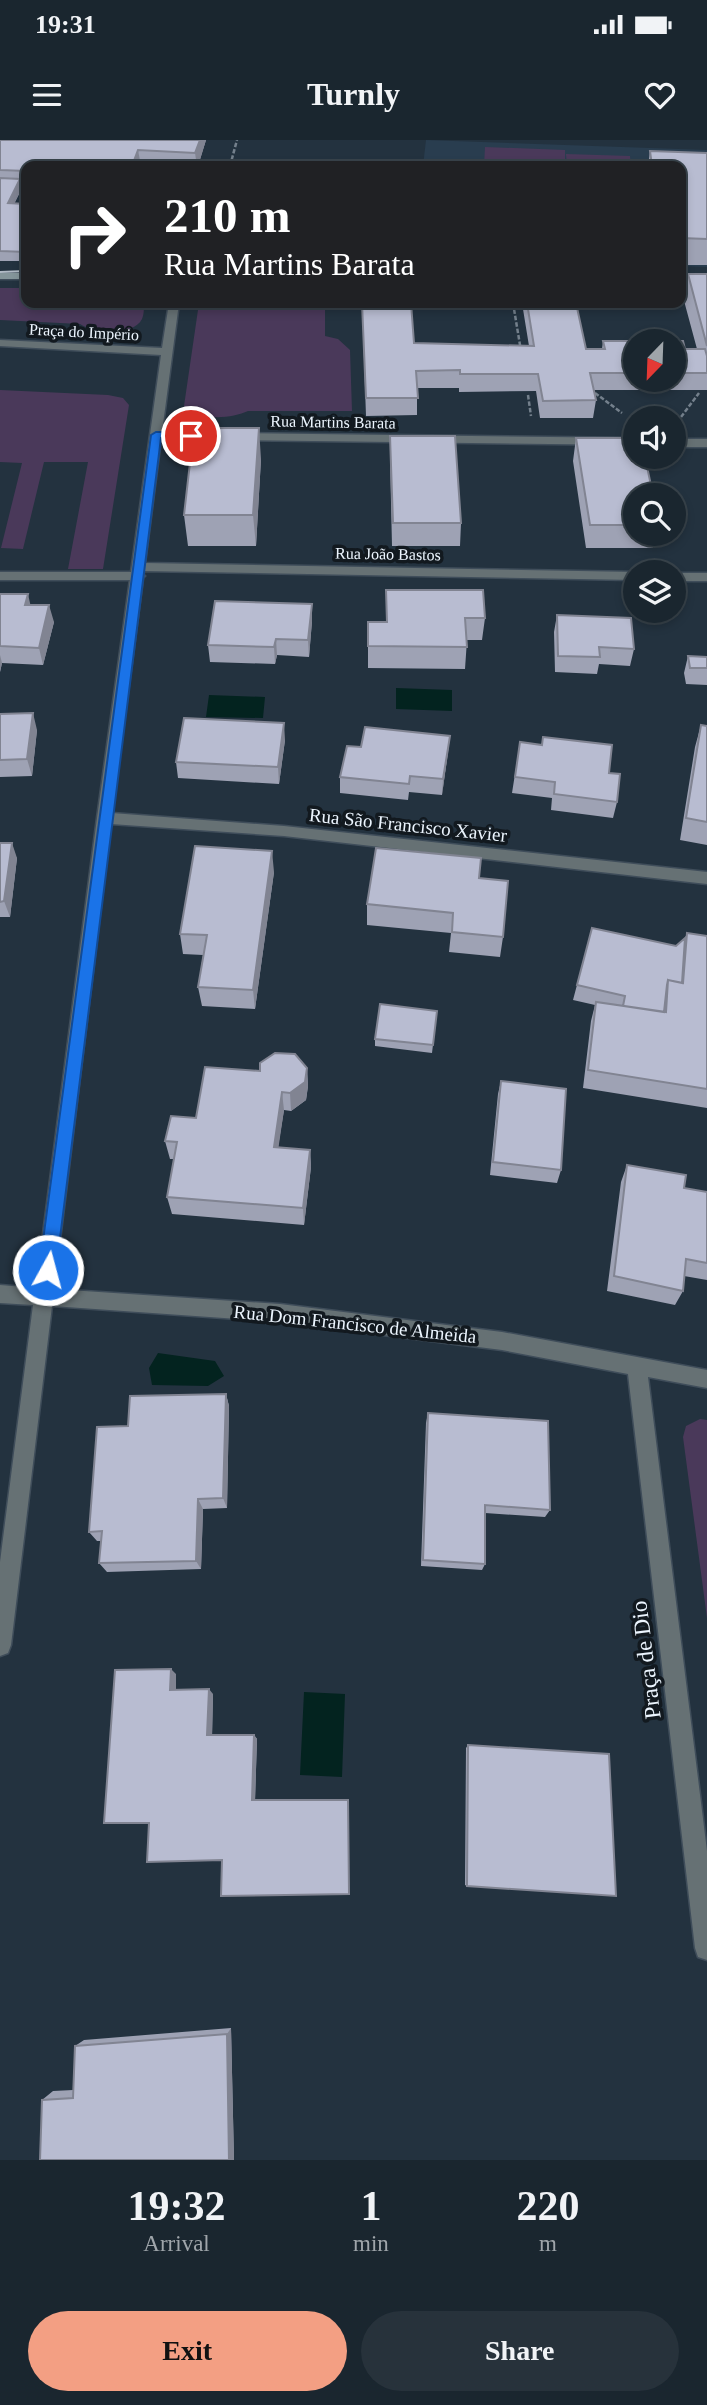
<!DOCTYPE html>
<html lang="en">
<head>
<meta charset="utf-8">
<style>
	body { margin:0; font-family:"Times New Roman",serif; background:#27323b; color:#f1f3f6; height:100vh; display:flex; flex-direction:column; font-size:26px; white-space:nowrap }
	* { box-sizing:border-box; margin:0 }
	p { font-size:23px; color:#9fa5aa }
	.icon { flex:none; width:38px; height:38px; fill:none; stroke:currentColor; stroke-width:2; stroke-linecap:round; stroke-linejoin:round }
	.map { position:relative; height:2020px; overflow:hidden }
	.drawer { display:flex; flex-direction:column; background:#1a262f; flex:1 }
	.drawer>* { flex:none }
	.top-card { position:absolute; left:21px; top:21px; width:665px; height:147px; border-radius:14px; box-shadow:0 4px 10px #0003,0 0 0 2px #38434b; background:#202124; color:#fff; overflow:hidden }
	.needle { width:46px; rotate:203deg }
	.tools { position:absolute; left:623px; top:189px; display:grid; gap:14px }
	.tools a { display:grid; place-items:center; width:63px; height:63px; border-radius:50%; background:#1a262f; box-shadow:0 4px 10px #0003,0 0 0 2px #38434b; font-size:35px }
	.pin { position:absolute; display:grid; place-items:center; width:60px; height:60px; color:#fff; margin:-30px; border:4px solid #fff; border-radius:50%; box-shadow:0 2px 7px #0007 }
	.me { position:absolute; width:77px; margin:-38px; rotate:7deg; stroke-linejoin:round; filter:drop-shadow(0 0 5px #0008) }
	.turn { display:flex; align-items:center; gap:24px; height:147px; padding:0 28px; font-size:32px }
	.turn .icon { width:91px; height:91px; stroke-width:2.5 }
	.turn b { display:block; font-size:49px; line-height:60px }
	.eta { display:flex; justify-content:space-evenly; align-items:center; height:119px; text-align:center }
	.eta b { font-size:42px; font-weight:600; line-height:49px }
	.primary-button { display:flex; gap:14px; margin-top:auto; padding:14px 28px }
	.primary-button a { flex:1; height:80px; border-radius:42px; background:#f39f83; color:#111; font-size:28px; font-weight:600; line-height:80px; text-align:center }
	.primary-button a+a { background:#27323b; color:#f1f3f6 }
	.status { display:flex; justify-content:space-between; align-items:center; height:49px; padding:0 35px; background:#1a262f; direction:ltr }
	.status svg { height:19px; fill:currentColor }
	header { display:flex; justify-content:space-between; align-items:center; height:91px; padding:0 28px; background:#1a262f; font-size:32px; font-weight:600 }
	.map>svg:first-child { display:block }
</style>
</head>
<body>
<div class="status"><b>19:31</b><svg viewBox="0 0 49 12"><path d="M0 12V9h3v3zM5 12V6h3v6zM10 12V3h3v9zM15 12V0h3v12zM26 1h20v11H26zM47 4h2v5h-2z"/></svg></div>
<header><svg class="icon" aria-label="menu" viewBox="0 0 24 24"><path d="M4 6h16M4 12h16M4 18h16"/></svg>Turnly<svg class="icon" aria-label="heart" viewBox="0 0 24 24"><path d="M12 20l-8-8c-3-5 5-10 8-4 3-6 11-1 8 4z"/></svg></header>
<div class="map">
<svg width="707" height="2020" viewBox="0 0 707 2020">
	<rect width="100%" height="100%" fill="#23323f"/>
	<path fill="#293d4f" d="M426 0 707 10V127L681 126V26H423Z"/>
	<path fill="#4a395a" d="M485 7 565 10V26H484Z
		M566 14 630 16 631 26H567Z
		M0 148H26V163H144C144 168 144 175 142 179 133 197 92 193 80 184L0 180Z
		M199 163H325V196L338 199 350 210 352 271H248C231 279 198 281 184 266Z
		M0 250 108 255 123 258 129 265 103 429H68L88 322H44L23 409 1 408 22 323 0 322Z
		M700 1279 707 1280V1478L683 1297 686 1286Z"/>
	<path fill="#03231f" d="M396 548 452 550V571L396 569Z
		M209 555 265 557 263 578 206 577Z
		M158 1213 215 1221 224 1236 208 1246 152 1245 149 1228Z
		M304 1552 345 1554 342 1637 300 1635Z"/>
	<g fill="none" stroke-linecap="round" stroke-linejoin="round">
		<g stroke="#3f4d5a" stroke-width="3">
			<path id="lane" d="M0 432H139L145 436 139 440H0Z"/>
		</g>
		<g stroke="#3f4d5a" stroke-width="3">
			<path id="street" d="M169 163H179L162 292 635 298V305L161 299 145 423 636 432 635 440 144 431 112 673 284 686 707 732V744L284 696 111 684 54 1149 280 1164 502 1192 707 1230V1248L648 1237 707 1711V1820L698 1817 695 1808 628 1234 502 1210 280 1182 52 1166 11 1505 8 1513 0 1516V1422L33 1165 0 1163V1145L36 1148 97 678 161 215 0 206V200L162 208Z
				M674 299H707V307H674Z
				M674 433H707V441H674Z"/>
		</g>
		<g stroke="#3f4d5a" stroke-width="3">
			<path id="secondary" d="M0 133H26V139H0Z
				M681 135H707V141H681Z"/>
		</g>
		<path stroke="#74808c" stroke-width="2.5" stroke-dasharray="4.5 2" stroke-linecap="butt" d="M230 26 237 0
			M513 163 521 211
			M595 253 622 273
			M528 255 531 276
			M681 277 699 253"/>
		<use href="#lane" fill="#667174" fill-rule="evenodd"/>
		<use href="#street" fill="#667174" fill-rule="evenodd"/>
		<use href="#secondary" fill="#84959a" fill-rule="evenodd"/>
		<path stroke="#b0bac5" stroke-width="2" d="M0 132 26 131
			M681 135H707"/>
	</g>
	<path fill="#9ea2b4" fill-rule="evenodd" d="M0 0H206L198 26H26V48H22L14 64H26V121H0Z
		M650 11 707 13V125H681V26H648Z
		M688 134H707V250H593L596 260 593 278H540L536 251 459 252V248H417V275L366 276 362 163H411L414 203 529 206 522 163H576L586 209H602L603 201H683L685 209H697L683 157ZM635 201H674V240H635Z
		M390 296 461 383 460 406H392L390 319Z
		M576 298 635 355V394H657L653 408H586L573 321Z
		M261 319 256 406H188L184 375Z
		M386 450 485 478 482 500H467L465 529 368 528V482H386Z
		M0 454 31 465 54 482 43 525 2 523 0 532Z
		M557 475 634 509 630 526 599 524 597 534 555 532 554 492Z
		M312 481 309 517 277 515 275 524 210 522 208 505Z
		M688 516 707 517V545L686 544 684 533Z
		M0 574 37 590 32 636 0 637Z
		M701 585 707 586V705L680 700 695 607Z
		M450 596 442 655 409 652 408 660 340 653V637L361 607Z
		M285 600 279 644 178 638 176 622Z
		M520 602 609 633 617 662 613 678 551 670 552 658 512 653Z
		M0 703 17 718 10 777H0Z
		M274 732 255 869 202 866 198 847 203 815 183 814 180 794Z
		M479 738 503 797 500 817 449 812 451 793 367 785V764Z
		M592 788 676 806 685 798 687 793 707 796V968L583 948 591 881 595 865 573 860Z
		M437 871 432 913 375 906V899Z
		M307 928 308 946 306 960 291 971 284 970 278 1007 310 1010 311 1027 304 1085 172 1074 167 1057 174 1019H170L165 1001 260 931Z
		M501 941 561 1030 557 1043 490 1035 498 954Z
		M627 1025 684 1048 707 1052V1140L684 1136 683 1151 675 1165 607 1151 621 1042Z
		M226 1254 229 1266 227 1368 203 1369 201 1429 107 1432 99 1423 101 1401H97L89 1392 128 1286Z
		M428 1273 550 1370 545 1377 485 1373V1424L482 1430 421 1426 426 1283Z
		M176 1534V1550L213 1554 212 1595H254L257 1599 255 1660 222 1721 149 1684H112L104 1683Z
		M468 1605 467 1746 465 1745 466 1608Z
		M231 1888 234 2020 42 1960 53 1951 73 1950 75 1906 84 1900Z"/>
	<path fill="#818492" d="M200 0H206L198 26H197L195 13Z
		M138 10 141 26H132Z
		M20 39 22 48 10 72 8 63Z
		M259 288 261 319 256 406 253 375Z
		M28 454 32 472 25 465Z
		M312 464V481L309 517 308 500Z
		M49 465 54 482 43 525 39 508Z
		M276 499 277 515 275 524 274 507Z
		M0 515 2 523 0 532Z
		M33 573 37 590 32 636 27 619Z
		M284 583 285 600 279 644 278 627Z
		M450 596 448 613 442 655 443 639Z
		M12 703 17 718 10 777 4 761Z
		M272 711 274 732 255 869 253 850Z
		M307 928 308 946 306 960 291 971 290 953Z
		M282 952 284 970 276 1024 274 1007Z
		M310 1010 311 1027 304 1085 303 1068Z
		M226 1254 229 1266 227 1368 223 1358Z
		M198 1359 203 1369 201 1429 196 1421Z
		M171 1529 176 1534V1555L170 1550Z
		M209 1549 213 1554 212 1599 207 1595Z
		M254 1595 257 1599 255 1662 252 1660Z
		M231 1888 234 2020H229L227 1894Z"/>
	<path fill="#b8bcd1" stroke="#818492" stroke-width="2" d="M0 0H200L195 13 138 10 132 26H26V31L0 30Z
		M650 11 707 13V99L681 98V26H652Z
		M0 38 20 39 8 63 26 64V112L0 111Z
		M688 134H707V206Z
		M362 163H411L414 203 534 206 527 163H576L586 209H605L603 201H683L685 209H705L707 216V233H674V201H635V233H590L596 260 543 261 538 234H460V230L416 231 418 258H366Z
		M194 288H259L253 375H184Z
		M390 296H455L461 383H393Z
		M576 298H635V317H645L653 355H635V385H590Z
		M386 450H483L485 478H465L467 507 368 506V482H387Z
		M0 454H28L25 465H49L39 508 0 506Z
		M215 461 312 464 308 500 276 499 274 507 208 505Z
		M557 475 631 478 634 509 599 507 600 517 558 516Z
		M688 516 707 517V528H690Z
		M33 573 27 619 0 620V574Z
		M184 578 284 583 278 627 176 622Z
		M701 585 707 586V682L686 678Z
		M365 587 450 596 443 639 410 636 409 644 340 637 347 606 361 607Z
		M543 597 612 605 609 633 620 634 617 662 554 654 555 642 515 637 520 602 542 605Z
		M0 703H12L4 761 0 762Z
		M195 706 272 711 253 850 198 847 207 795 180 794Z
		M376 708 481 718 479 738 508 741 503 797 452 792 453 773 367 764Z
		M592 788 676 806 685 798 682 843 668 840 667 845 664 872 623 866 625 856 577 845Z
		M687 793 707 796V949L588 930 596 862 666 872 668 840 683 843Z
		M380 864 437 871 433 905 375 899Z
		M275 913 295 914 307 928 305 942 290 953 282 952 274 1007 310 1010 303 1068 167 1057 177 1002 165 1001 171 976 196 978 205 927 260 931V923Z
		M501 941 566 949 561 1030 493 1022Z
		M627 1025 686 1035 684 1048 707 1052V1123L686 1119 683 1151 614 1136Z
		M226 1254 223 1358 198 1359 196 1421 99 1423 102 1391 89 1392 97 1287 128 1286 130 1256Z
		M428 1273 548 1281 550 1370 485 1365V1424L423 1420Z
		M171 1529 170 1550 209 1549 207 1595H254L252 1660H348L349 1754 221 1756 222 1720 147 1722 149 1683H104L115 1530Z
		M468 1605 609 1614 616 1756 467 1746Z
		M227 1894 229 2020H40L42 1960 73 1958 75 1906Z"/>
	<path fill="#1a73e8" stroke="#114b97" stroke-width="2" d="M191 292 195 293V298H161L56 1130 48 1137 39 1130 151 295 156 292Z"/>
	<g text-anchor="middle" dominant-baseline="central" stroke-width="7" stroke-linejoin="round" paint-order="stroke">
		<g font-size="16" fill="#ecf5fe" stroke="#12191f">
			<text transform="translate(84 192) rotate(3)">Praça do Império</text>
			<text transform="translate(333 282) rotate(1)">Rua Martins Barata</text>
			<text transform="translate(388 414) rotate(1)">Rua João Bastos</text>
		</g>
		<g font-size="19" fill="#ecf5fe" stroke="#12191f">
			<text transform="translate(408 685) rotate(6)">Rua São Francisco Xavier</text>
			<text transform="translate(355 1184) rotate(6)">Rua Dom Francisco de Almeida</text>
		</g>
		<g font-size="23" fill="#ecf5fe" stroke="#12191f">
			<text transform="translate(646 1520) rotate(-97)">Praça de Dio</text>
		</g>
	</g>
</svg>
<div class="tools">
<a><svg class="needle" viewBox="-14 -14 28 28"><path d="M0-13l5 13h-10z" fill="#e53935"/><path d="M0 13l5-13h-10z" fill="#9fa5aa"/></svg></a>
<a><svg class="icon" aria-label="sound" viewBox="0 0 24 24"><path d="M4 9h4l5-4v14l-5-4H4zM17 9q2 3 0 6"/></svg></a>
<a><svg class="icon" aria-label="search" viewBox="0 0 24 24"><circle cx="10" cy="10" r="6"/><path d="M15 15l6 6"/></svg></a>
<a><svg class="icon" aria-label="layers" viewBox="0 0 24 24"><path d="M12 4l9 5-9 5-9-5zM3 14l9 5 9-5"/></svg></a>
</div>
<div class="pin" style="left:191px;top:296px;background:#d93025"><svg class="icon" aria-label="arrive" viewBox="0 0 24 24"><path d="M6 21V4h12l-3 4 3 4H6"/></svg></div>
<svg class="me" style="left:48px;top:1130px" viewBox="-20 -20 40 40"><circle r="17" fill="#1a73e8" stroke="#fff" stroke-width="3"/><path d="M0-11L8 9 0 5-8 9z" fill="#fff"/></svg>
<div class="top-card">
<div class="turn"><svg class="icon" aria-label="right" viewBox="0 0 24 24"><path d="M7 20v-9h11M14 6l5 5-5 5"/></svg><div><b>210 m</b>Rua Martins Barata</div></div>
</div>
</div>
<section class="drawer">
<div class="eta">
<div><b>19:32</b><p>Arrival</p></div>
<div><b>1</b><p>min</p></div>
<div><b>220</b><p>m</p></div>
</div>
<div class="primary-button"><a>Exit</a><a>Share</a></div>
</section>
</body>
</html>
